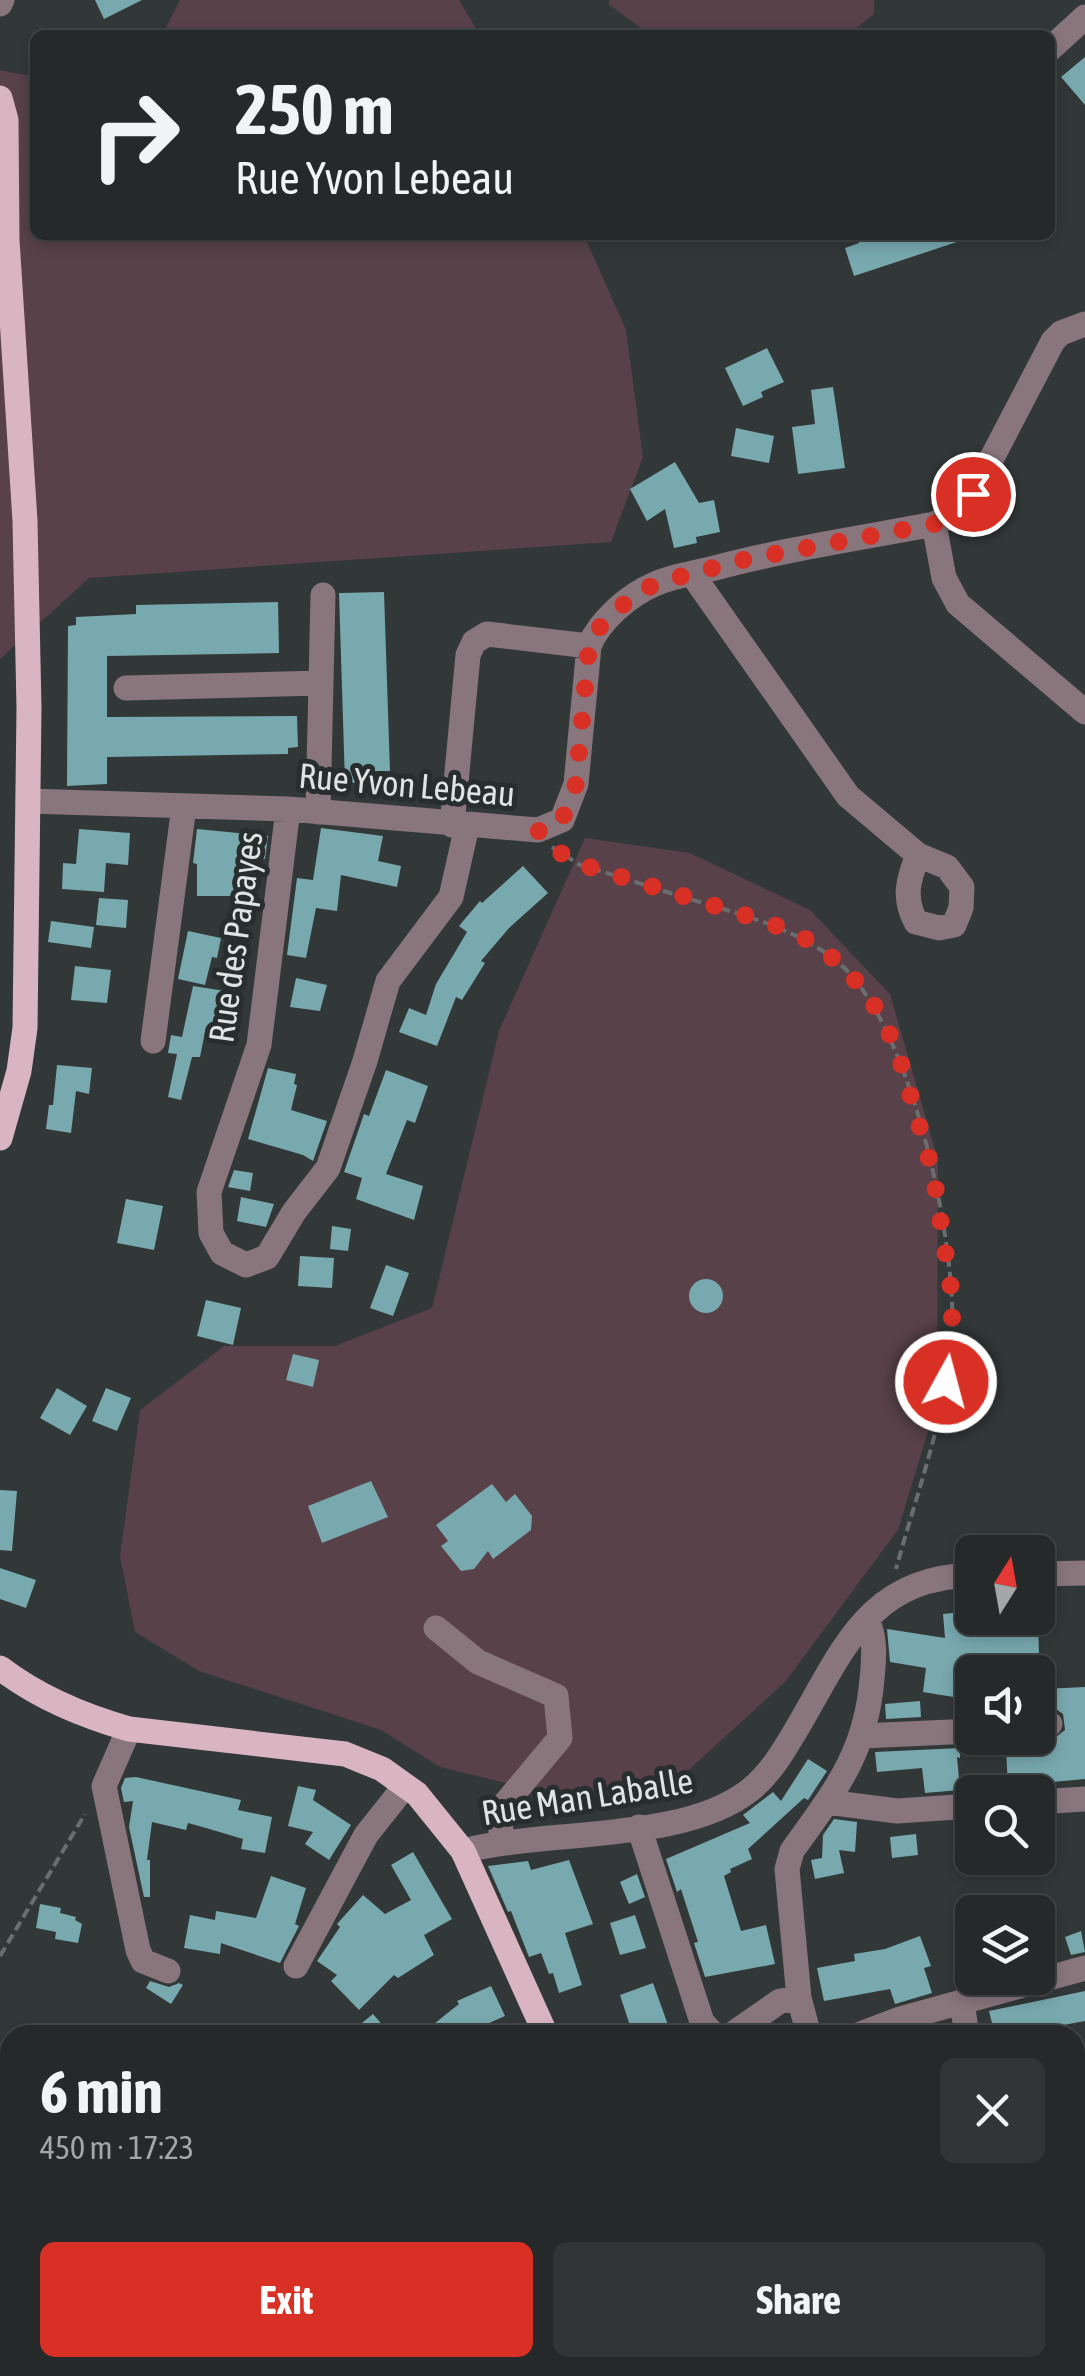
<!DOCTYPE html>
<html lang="en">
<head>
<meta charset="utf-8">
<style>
	body { margin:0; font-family:"Asap Condensed",sans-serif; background:#323535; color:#f1f3f6; height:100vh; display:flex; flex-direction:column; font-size:38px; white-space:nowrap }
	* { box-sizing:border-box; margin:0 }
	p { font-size:32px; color:#a4a6a8 }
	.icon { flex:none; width:55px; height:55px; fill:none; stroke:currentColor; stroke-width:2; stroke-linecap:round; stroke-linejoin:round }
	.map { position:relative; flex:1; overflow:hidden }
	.sheet { position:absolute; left:0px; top:2025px; width:1085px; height:352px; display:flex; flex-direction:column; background:#262929; border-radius:30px 30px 0 0; box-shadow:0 5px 15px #0003,0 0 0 2px #424546 }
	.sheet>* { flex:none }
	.banner { position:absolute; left:30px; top:30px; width:1025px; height:210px; border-radius:15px; box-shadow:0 5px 15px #0003,0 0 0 2px #424546; background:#262929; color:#f1f3f6; overflow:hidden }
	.needle { width:65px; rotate:11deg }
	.fabs { position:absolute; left:955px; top:1535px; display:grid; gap:20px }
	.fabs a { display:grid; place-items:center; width:100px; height:100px; border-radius:15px; background:#262929; box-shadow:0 5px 15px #0003,0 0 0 2px #424546; font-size:50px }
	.pin { position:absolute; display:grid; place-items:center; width:85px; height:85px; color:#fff; margin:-42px; border:5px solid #fff; border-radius:50%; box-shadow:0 2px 10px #0007 }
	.me { position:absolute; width:110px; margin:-55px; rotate:7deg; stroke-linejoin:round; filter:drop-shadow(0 0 8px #0008) }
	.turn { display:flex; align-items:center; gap:35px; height:210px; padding:0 40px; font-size:45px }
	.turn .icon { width:130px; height:130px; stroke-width:2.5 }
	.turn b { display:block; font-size:70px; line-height:85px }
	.round { display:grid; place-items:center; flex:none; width:105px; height:105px; border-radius:15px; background:#323535 }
	.headline { display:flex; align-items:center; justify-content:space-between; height:170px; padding:0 40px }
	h1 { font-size:60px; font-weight:700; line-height:75px }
	.button { display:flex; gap:20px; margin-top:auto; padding:20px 40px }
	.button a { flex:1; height:115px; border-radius:15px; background:#d93025; color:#fff; font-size:40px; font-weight:700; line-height:115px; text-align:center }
	.button a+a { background:#323535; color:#f1f3f6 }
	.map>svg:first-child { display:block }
</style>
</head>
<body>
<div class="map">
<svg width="1085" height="2376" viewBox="0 0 1085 2376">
	<rect width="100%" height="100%" fill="#323737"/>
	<path fill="#584149" d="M180 0H459L480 35H162Z
		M610 0H874V14L848 35H650L608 4Z
		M0 70 35 77V235H584L626 330 643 457 611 542 89 578 0 659Z
		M585 838 690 853 810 910 890 994 938 1160 937 1402 898 1530 785 1682 682 1776 583 1802 440 1767 381 1730 199 1671 135 1632 120 1556 140 1410 224 1346H335L432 1308 499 1031Z"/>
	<path fill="#78a9af" d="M95 0H142L104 19Z
		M1085 57V105L1061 77Z
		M856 235H968L969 238 854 276 845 248 859 243Z
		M767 348 784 382 761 392 763 397 743 406 725 368Z
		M833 387 845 468 798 474 792 427 815 424 811 390Z
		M736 428 774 436 769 463 731 456Z
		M675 462 699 503 714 500 720 532 696 537 697 543 674 548 665 509 647 521 630 489Z
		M384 592 390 771H368L369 782 345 783 339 593Z
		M278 602 279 653 107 656V717L297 716 298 747 288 748V754L107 757V784L67 786 68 626 76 625V617L136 614V605Z
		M321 828 383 836 378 861 401 866 397 887 341 875 337 911 316 908 306 958 287 955 297 878 313 880Z
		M79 829 130 833 128 865 106 863 104 892 62 889 63 863 76 864Z
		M197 829 268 836 265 859 241 854V896H197V864L193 863Z
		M523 866 548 893 509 928 481 961 485 963 462 1000 456 997 437 1046 399 1032 409 1008 426 1015 436 984 467 932 459 926 480 901 482 903Z
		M99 898 128 900 126 928 96 925Z
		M51 921 94 927 91 948 48 942Z
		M188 931 221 938 217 958 212 957 205 985 178 979Z
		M75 966 111 970 107 1003 71 1000Z
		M296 978 327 985 320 1011 290 1007Z
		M193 986 225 991 218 1030 206 1027 200 1057H192L181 1100 168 1097 177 1054 168 1053 171 1035 182 1037Z
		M57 1065 92 1068 89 1094 76 1091 71 1133 46 1129 49 1105H53Z
		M268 1068 296 1074 294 1084 297 1085 291 1110 327 1121 313 1161 303 1155 248 1139Z
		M386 1070 428 1086 415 1123 407 1120 386 1174 423 1186 414 1220 356 1199 362 1178 344 1172 364 1114 369 1116Z
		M234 1170 253 1173 250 1191 228 1187Z
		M241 1197 274 1204 266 1227 237 1221Z
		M126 1199 163 1206 154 1250 117 1243Z
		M332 1226 351 1229 348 1251 330 1249Z
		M300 1256 334 1258 332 1288 298 1286Z
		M386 1265 409 1273 393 1316 370 1308Z
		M689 1296a17 17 0 1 1 34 0a17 17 0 1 1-34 0Z
		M206 1300 241 1308 233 1345 197 1336Z
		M293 1354 319 1360 313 1387 286 1380Z
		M57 1388 87 1406 70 1435 40 1418Z
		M106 1388 131 1398 117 1431 92 1421Z
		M371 1481 388 1517 322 1543 308 1506Z
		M492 1484 506 1502 515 1494 532 1516 531 1530 493 1559 488 1551 474 1569 461 1571 441 1546 448 1541 436 1525Z
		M0 1490 17 1491 12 1551 0 1550Z
		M0 1568 36 1580 26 1608 0 1599Z
		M972 1611V1618H979L980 1623 1038 1621 1039 1654 983 1656 984 1665 972 1666V1700L923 1692 926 1668 890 1662 887 1629 945 1638 943 1614Z
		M1085 1687V1779L1008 1786 1006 1749 1019 1748V1740L1027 1738 1038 1741 1052 1740 1065 1730 1063 1714 1056 1709 1043 1708 1042 1689Z
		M920 1701 921 1717 886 1719 885 1704Z
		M960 1748V1758L957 1757 960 1790 925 1793 922 1768 877 1772 875 1752Z
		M808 1759 827 1771 808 1800 804 1798 748 1849 752 1859 730 1869 731 1872 724 1876 741 1931 766 1925 775 1964 705 1977 694 1943 698 1942 681 1889 677 1892 666 1859 750 1823 743 1815 773 1792 781 1801Z
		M136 1777 241 1800 238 1810 272 1817 265 1853 241 1849 243 1839 206 1828 188 1823 186 1830 152 1822 147 1860H150V1897H144L129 1827 133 1801 124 1802 121 1788 125 1778Z
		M298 1786 316 1790 313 1800 351 1825 329 1860 305 1844 313 1832 288 1826Z
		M834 1819 857 1822 855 1852 839 1850 844 1873 815 1879 811 1860 822 1858 823 1835Z
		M972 1822V1874L965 1875 954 1825Z
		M916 1834 918 1855 892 1858 890 1837Z
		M413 1852 452 1919 424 1935 434 1955 398 1978 394 1975 359 2010 331 1981 337 1975 317 1961 340 1927 337 1924 363 1895 385 1914 411 1900 391 1865Z
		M569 1860 593 1924 565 1933 582 1985 559 1993 553 1973 549 1974 541 1953 529 1957 511 1911 508 1912 488 1866 528 1861 531 1870Z
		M637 1874 645 1897 629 1904 620 1882Z
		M271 1876 306 1888 295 1924 299 1926 280 1963 221 1943 220 1954 184 1948 190 1915 215 1920 216 1911 256 1918Z
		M40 1904 61 1908 60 1913 76 1917 75 1920 82 1924 78 1943 55 1939 56 1932 36 1928Z
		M635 1915 646 1948 620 1955 610 1923Z
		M1081 1931 1085 1952 1071 1955 1065 1937Z
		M920 1936 931 1966 924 1968 932 1993 895 2004 890 1989 824 2001 817 1968 855 1961 854 1954 885 1949Z
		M150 1981 169 1987 179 1983 183 1985 171 2004 146 1988Z
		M653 1983 668 2025 633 2035 620 1995Z
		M491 1986 505 2016 462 2035H420L459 2004 457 2001Z
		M1085 1991V2021L1031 2031 1032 2035H995L989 2011Z
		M373 2014 391 2035H347Z"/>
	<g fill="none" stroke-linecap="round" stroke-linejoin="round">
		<path stroke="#6a6e6e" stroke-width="4" stroke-dasharray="10 5" stroke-linecap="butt" d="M552 847 580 865C621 877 662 891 703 903 750 917 794 929 834 959 910 1016 957 1242 952 1333 947 1413 917 1492 896 1569
			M0 1956 85 1814
			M796 2368 803 2376"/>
		<path stroke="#88767c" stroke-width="25" d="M0 4 2 0
			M1050 49 1085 17
			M934 524 944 578 958 604 1085 712
			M692 574 848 796 918 855 947 867 962 887 961 908 954 925 939 928 916 922C903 898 908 880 918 855
			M126 688 321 683
			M28 801 288 809 538 830 562 820 576 784 589 646C600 620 629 595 655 584 673 576 695 573 715 568 786 549 861 538 934 524 951 516 962 509 973 494L1053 341 1061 333 1085 324
			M288 809 259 1045 209 1192 211 1233 222 1253 246 1265 267 1257 294 1212 328 1168 365 1061 388 981 451 897 467 826
			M318 812 323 595
			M452 825 468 655 474 642 487 634 589 646
			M153 1041 184 806
			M1038 1574 1085 1573
			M436 1628 478 1662 556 1696 560 1738 499 1811 502 1841
			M1038 1725 1050 1724
			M129 1729 104 1786 138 1950 143 1961 168 1971
			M862 1736 972 1731
			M827 1802 897 1811 972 1806
			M1038 1802 1085 1799
			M639 1827 702 2022 714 2035
			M463 1851C548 1829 683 1843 750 1790 770 1774 783 1752 796 1730 843 1651 867 1578 972 1575
			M296 1966 366 1835 405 1786
			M799 1998 787 1869 792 1851C834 1792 866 1754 872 1679 874 1657 876 1640 867 1619
			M962 2003 967 2035
			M731 2035 780 2001 799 1998 809 2035
			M858 2035 900 2019 1085 1968
			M0 2202 10 2204
			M1075 2246 1085 2234
			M388 2368 389 2376
			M982 2376 991 2368"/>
		<path stroke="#d9b5c2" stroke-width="25" d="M0 98 6 120 7 240 25 521 29 708 25 1028 19 1071 0 1138
			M0 1668C38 1697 83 1716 129 1729L345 1754 382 1769 417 1794 463 1851 546 2035
			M652 2368 655 2376"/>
	</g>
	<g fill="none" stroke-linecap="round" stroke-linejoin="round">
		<path stroke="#d93025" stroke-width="18" stroke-dasharray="0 32.4" d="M946 1382 952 1334V1295L933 1172 896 1046 868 994 838 962 808 940 770 923 580 864 552 848 538 830 562 820 576 784 589 646 595 632 611 616 634 595 657 583 742 560 934 524 962 508 973 494"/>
	</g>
	<g text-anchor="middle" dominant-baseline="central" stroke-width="10" stroke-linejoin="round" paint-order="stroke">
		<g font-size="35" fill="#e0e3e3" stroke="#282d2d">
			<text transform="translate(407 784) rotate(5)">Rue Yvon Lebeau</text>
			<text transform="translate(235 937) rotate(-82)">Rue des Papayes</text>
			<text transform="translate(587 1796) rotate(-9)">Rue Man Laballe</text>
		</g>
	</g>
</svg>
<div class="fabs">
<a><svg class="needle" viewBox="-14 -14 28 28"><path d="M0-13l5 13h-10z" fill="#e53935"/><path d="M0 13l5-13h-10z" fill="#a4a6a8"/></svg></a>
<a><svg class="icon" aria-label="sound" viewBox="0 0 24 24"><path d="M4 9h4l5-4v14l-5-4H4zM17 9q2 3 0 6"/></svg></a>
<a><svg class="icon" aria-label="search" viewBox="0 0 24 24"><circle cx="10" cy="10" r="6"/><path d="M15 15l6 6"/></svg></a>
<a><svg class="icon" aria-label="layers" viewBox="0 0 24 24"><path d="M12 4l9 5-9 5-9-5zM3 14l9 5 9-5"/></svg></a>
</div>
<div class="pin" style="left:973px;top:494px;background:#d93025"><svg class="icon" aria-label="arrive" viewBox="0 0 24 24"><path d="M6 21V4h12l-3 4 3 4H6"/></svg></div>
<svg class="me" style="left:946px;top:1382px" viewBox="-20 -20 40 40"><circle r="17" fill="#d93025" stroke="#fff" stroke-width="3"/><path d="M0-11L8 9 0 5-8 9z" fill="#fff"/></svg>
<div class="banner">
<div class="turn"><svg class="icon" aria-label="right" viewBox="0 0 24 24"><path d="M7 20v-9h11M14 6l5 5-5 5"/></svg><div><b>250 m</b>Rue Yvon Lebeau</div></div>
</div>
<section class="sheet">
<div class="headline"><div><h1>6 min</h1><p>450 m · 17:23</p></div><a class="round"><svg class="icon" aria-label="close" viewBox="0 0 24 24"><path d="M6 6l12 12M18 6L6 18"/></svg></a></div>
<div class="button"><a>Exit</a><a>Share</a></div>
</section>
</div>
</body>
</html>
